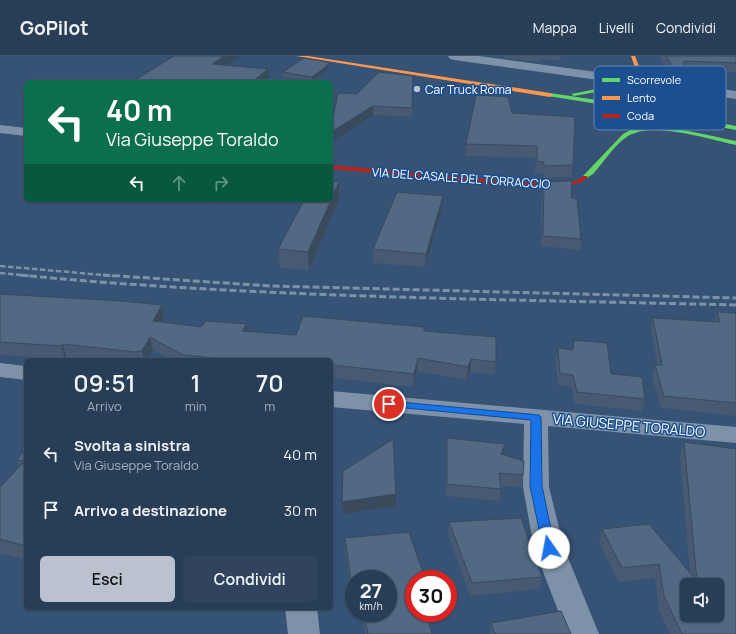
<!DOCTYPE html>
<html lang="it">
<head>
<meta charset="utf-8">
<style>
	body { margin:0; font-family:Manrope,sans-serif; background:#30455d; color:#f1f3f6; height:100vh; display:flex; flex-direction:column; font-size:15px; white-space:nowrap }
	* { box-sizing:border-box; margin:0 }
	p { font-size:13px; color:#a5aeba }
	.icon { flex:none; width:22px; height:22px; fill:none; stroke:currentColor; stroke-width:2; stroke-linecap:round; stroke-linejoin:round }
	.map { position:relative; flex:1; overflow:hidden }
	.side { position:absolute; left:24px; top:302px; width:309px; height:252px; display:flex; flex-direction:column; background:#283e57; border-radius:6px; box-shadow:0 1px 3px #0004,0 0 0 1px #44576d }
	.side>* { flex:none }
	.hud { position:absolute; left:24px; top:24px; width:309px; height:122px; border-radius:6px; box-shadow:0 1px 3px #0004,0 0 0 1px #44576d; background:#0b6e4f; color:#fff; overflow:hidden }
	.tools { position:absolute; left:680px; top:522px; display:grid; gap:8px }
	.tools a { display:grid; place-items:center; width:44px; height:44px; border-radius:6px; background:#283e57; box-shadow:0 1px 3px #0004,0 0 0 1px #44576d; font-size:20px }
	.speed { position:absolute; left:345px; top:514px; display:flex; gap:8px; font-size:20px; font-weight:700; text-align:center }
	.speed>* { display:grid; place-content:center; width:52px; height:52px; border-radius:50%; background:#283e57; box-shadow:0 1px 3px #0004,0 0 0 1px #44576d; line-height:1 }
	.speed small { font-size:10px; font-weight:400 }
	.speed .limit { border:6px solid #d22; background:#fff; color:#111 }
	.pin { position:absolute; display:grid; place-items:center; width:34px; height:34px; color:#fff; margin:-17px; border:2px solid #fff; border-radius:50%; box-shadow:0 1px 4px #0007 }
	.me { position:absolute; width:44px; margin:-22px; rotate:348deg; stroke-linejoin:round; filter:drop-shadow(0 0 3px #0008) }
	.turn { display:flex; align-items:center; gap:14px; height:84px; padding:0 16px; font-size:18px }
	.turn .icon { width:52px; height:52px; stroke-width:2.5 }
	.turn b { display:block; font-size:28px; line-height:34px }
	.lanes { display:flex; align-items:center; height:38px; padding:0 16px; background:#0003; justify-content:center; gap:20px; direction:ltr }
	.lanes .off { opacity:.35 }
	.eta { display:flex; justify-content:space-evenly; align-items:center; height:68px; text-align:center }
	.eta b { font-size:24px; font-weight:600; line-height:28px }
	.action { display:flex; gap:8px; margin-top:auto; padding:8px 16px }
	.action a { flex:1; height:46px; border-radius:6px; background:#b9c2ce; color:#111; font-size:16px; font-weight:600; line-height:46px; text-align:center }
	.action a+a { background:#30455d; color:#f1f3f6 }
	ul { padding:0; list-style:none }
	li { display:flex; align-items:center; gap:12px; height:56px; padding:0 16px }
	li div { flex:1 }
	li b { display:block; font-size:15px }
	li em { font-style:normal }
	header { display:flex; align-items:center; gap:24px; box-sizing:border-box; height:56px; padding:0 20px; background:#283e57; border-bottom:1px solid #44576d }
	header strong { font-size:19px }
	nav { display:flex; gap:22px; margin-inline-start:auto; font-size:14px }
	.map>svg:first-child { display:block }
</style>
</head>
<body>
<header>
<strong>GoPilot</strong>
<nav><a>Mappa</a><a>Livelli</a><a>Condividi</a></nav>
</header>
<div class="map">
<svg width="736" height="578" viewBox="0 0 736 578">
	<rect width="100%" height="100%" fill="#365274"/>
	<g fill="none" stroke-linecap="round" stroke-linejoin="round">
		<path fill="#7d92a8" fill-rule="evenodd" d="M448 0H479L736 35V43L454 4 450 3Z
			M0 69 26 72V80L0 77Z
			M0 307 26 310V324L0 321Z
			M331 335 736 371V387L548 370 549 431 564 492 599 578H567L534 492 523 431 524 368 331 351Z
			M285 552H317L320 578H288Z"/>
		<path fill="#63d668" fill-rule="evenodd" d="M643 24 645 25V27L574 40 571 38Z
			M550 37 617 47 736 70V74L617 51 548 40 547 39Z
			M647 71C678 71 706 79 736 85V89C709 83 652 65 628 80 614 89 604 106 593 118L587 122H583V120L623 78 632 73Z"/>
		<path fill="#ff974d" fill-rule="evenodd" d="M296 0H308L550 37 553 39 550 41Z
			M631 0H635L645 26 664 46 724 68V70H720L660 48 650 37C642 48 628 52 615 50L617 34 622 35 620 47C631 46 641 44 647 34L640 26Z"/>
		<path fill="#b3261e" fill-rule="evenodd" d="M331 109 516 126 567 127 578 124 583 120H587L588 121 582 126 567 131 516 130 331 113Z"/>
		<path stroke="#7e92a7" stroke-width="2.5" stroke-dasharray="5.5 2.5" stroke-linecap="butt" d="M0 210 114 220
			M0 217 31 220"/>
		<path stroke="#7e92a7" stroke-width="3" stroke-dasharray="7 3" stroke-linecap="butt" d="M20 219C258 242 497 243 736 249
			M103 219 271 230 736 242"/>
	</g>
	<path fill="#475a72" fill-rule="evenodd" d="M504 0H561L560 5 541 3 539 6 504 2Z
		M659 0H736V16L683 14 681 26 674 25Z
		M328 6V14L312 25 283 21V16Z
		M413 20 412 61 373 59 357 38Z
		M660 30 720 38 719 42 705 56 667 41 660 34Z
		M512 57 573 109 571 121 543 122V117H535L536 102 465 100 466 88Z
		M339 126V143L309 214 280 212 278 193Z
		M544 126 571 142 581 183 580 194 541 190 542 136Z
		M443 140 442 152 425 211 373 207V193Z
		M188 144H217L215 148 188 145Z
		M0 238 162 249 164 262 162 266 201 271 247 268 248 275 296 279 424 271V275L496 306 494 319 470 316 467 324 417 315 413 331 333 322 332 324H331V304H171L153 294 147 304H96L66 301 65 303 0 299Z
		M717 256 736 257V360L661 352 652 321 655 309H657L651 273 653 262 714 266Z
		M574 284 611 318 645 343 642 355 575 348 571 331 558 329 556 304 558 292 572 294Z
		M447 382 505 388 503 399 523 419 522 431 500 430 501 433 499 445 446 440V394Z
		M684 386 736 578H670L659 554 655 522 619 526 599 487 602 473 690 517 680 399Z
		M26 391V504L0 497V431L19 411 17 404Z
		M449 466 542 521 540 533 470 540 448 479Z
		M345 482 414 523 432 578H365L362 561 355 562 345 495ZM354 523 388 557H354Z
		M491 567 571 578H490Z"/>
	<path fill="#394a5c" d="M224 0H240L213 18 212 8Z
		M328 6V14L312 25V21Z
		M268 13 269 24 266 26H252Z
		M720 38 719 42 705 56 706 52Z
		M373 50V59L331 86V76Z
		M339 126V143L309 214 308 196Z
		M443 140 442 152 425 211 426 198Z
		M215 144H217L215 148Z
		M162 249 164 262 155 278 153 265Z
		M247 268 248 280 242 275Z
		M150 281 153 294 147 304H144L142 295Z
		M63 288 66 301 65 303 61 290Z
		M418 302 417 315 413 331 414 318Z
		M471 303 470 316 467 324 468 311Z
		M333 309V322L332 324V311Z
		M505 388 503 400 501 398Z
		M396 438V450L343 458 342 446Z
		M26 485V499L22 489Z"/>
	<path fill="#526984" stroke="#394a5c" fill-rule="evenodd" d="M174 0H224L212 8 268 13 252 26H132Z
		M666 0H736V7L684 5 683 16 676 15Z
		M304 2 328 6V9L312 21 283 16Z
		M379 16 413 20 412 52 373 50 331 76V65L333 63 338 37 357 38Z
		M104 24 130 26H101Z
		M476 39 508 41 512 57 575 61 573 109 544 110V106L537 105V90L466 88Z
		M331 125 339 126 331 143Z
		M572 125 571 142 577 143 581 183 543 180 544 126Z
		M397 136 443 140 426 198 373 193Z
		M304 144H331L308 196 278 193Z
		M0 238 120 245 162 249 153 265 201 271 206 265 247 268 242 275 296 279 303 260 424 271V275L496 281V306L471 303 468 311 418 302 414 318 333 309 332 311H331V304H266L255 303 254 304H241L183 299 150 281 142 295 135 296 63 288 61 290 0 286Z
		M717 256 736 257V347L664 340 655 309H662L653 262 720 266Z
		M574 284 607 287 611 318 642 321 645 343 577 336 573 319 560 317 558 292 573 294Z
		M447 382 505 388 501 398 524 405 523 419 499 417 501 433 447 428Z
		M393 383 396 438 342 446 343 415Z
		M684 386 736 393V578H682L664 540 659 508 622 512 602 473 649 468 697 525ZM687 529H717V559H687Z
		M26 391V485L22 489 0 483V431L25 405 17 404Z
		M521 462 542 521 472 527 449 466Z
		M409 476 425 523H414V557H426L432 578H368L364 557H388V523H354V546L345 482Z
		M561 555 571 578H495L491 567Z"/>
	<path fill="#1a73e8" stroke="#114b97" d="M389 345 539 359 541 361 542 430 555 492 553 495 549 497 544 495 543 492 530 430 531 364 385 350 384 348Z"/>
	<circle fill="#b9c2ce" stroke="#1b4f8f" stroke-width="1.5" cx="417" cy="33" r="4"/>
	<g text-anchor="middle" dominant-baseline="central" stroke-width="3" stroke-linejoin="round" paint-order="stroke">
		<g font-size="12" fill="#fff" stroke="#1b4f8f" text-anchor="start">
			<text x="425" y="33">Car Truck Roma</text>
		</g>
		<g font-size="12" fill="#fff" stroke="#1b4f8f">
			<text transform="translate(461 122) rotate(4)">VIA DEL CASALE DEL TORRACCIO</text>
		</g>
		<g font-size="14" fill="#fff" stroke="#1b4f8f">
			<text transform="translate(629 369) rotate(5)">VIA GIUSEPPE TORALDO</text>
		</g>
	</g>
	<rect x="594" y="10" width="132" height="64" rx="6" fill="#1b4f8f" stroke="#5f84b1" stroke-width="1"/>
	<rect x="602" y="22" width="18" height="4" fill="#63d668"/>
	<rect x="602" y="40" width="18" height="4" fill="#ff974d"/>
	<rect x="602" y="58" width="18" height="4" fill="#b3261e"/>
	<g font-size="11" fill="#fff">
		<text x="627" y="28">Scorrevole</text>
		<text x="627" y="46">Lento</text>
		<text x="627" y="64">Coda</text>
	</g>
</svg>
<div class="tools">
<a><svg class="icon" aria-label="sound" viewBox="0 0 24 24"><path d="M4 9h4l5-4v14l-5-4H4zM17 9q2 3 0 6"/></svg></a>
</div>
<div class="speed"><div>27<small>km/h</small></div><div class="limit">30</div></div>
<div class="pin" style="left:389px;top:348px;background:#d93025"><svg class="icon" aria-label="arrive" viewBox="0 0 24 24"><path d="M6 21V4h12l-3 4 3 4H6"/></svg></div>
<svg class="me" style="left:549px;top:492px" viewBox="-20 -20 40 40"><circle r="19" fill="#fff"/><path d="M0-13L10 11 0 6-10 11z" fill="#1a73e8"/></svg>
<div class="hud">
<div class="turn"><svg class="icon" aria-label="left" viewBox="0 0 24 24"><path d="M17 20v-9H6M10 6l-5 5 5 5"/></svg><div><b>40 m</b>Via Giuseppe Toraldo</div></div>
<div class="lanes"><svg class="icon" aria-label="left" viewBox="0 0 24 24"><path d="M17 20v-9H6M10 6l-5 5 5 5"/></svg><svg class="icon off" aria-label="ahead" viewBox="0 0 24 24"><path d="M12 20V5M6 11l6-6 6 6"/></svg><svg class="icon off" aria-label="right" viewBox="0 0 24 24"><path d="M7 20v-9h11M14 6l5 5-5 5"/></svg></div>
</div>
<section class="side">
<div class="eta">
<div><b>09:51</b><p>Arrivo</p></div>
<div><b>1</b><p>min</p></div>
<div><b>70</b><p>m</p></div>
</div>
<ul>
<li><svg class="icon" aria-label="left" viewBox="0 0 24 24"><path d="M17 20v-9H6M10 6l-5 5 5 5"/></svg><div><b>Svolta a sinistra</b><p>Via Giuseppe Toraldo</p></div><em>40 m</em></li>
<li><svg class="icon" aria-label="arrive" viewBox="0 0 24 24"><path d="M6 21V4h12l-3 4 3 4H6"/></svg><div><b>Arrivo a destinazione</b></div><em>30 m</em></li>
</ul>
<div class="action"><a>Esci</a><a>Condividi</a></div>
</section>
</div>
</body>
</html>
